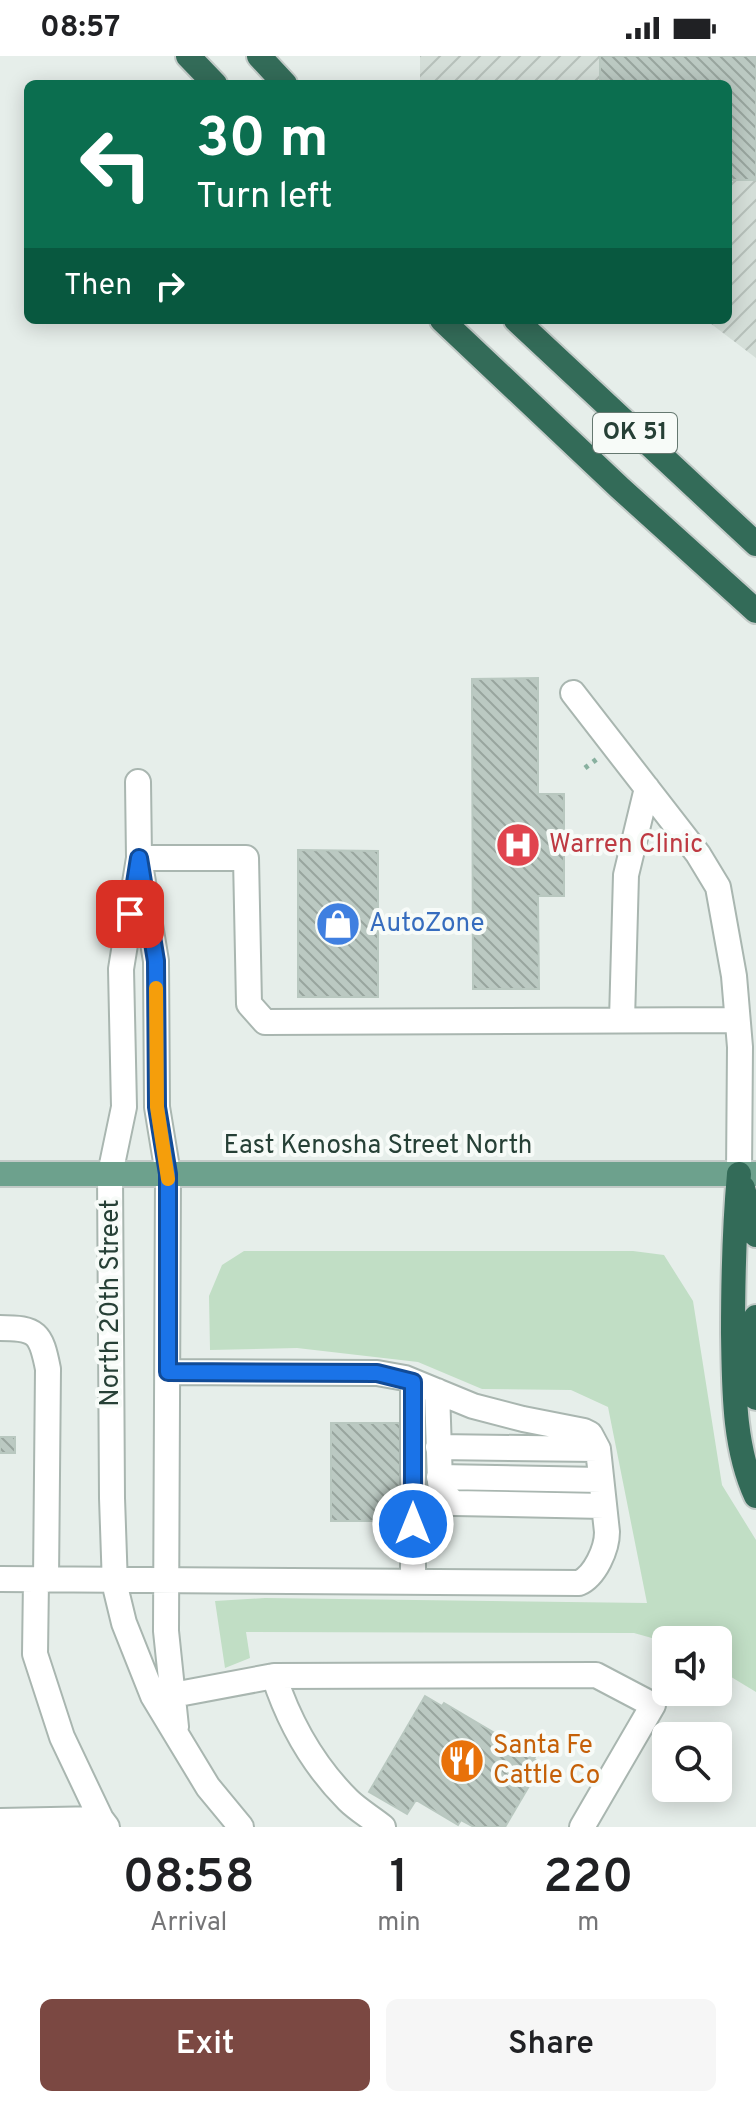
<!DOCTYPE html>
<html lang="en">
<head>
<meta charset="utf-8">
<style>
	body { margin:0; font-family:Overpass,sans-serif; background:#f6f6f6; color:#202124; height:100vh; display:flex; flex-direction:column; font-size:30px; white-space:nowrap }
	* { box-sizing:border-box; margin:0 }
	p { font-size:26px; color:#757577 }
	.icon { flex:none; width:44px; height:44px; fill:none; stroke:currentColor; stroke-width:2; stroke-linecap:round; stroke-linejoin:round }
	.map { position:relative; height:1771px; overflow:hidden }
	.sheet { display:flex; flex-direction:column; background:#fff; flex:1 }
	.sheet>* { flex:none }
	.guide { position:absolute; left:24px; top:24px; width:708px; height:244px; border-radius:12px; box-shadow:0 4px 20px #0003; background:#0b6e4f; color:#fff; overflow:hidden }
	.tools { position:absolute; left:652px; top:1570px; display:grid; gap:16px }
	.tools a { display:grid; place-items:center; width:80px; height:80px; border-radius:12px; background:#fff; box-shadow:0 4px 20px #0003; font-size:40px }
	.pin { position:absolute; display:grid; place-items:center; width:68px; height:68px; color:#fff; margin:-34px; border-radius:16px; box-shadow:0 4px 12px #0006 }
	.me { position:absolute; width:88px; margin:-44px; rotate:0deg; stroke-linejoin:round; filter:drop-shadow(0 0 6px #0008) }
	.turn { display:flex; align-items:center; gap:28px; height:168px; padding:0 40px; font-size:36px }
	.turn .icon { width:104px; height:104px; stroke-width:2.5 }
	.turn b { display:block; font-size:56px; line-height:68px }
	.then { display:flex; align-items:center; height:76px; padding:0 40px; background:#0003; gap:16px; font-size:30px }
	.eta { display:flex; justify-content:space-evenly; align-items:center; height:136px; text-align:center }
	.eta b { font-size:48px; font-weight:600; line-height:56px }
	.primary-button { display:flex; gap:16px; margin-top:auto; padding:16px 40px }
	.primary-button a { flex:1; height:92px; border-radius:12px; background:#7b4842; color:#fff; font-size:32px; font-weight:600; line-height:92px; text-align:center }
	.primary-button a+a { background:#f6f6f6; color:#202124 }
	.status { display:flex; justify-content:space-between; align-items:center; height:56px; padding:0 40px; background:#fff; direction:ltr }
	.status svg { height:22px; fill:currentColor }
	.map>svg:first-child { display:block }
</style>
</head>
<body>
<div class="status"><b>08:57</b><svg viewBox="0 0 49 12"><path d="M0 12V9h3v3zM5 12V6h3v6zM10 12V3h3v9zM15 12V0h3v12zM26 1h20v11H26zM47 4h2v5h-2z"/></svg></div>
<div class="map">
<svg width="756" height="1771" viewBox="0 0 756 1771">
	<defs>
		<pattern id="industrial-furrows" width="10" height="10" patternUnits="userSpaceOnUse" patternTransform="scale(2)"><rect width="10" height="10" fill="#d4ded8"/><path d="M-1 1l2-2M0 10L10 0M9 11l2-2" fill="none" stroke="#b6c0ba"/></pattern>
		<pattern id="building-back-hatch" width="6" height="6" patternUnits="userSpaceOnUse" patternTransform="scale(2)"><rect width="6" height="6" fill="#bbc9c2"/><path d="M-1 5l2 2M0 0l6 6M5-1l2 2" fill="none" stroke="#98a59e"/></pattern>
	</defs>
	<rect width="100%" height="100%" fill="#e6eeea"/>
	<path fill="url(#industrial-furrows)" d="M420 0H756V302L706 264H728V28H420Z"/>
	<path fill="#c1dec5" d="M244 1195H633L664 1199 693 1245 722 1429 756 1484V1636L718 1613V1584H666V1586L634 1577 246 1576 250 1602 225 1612 215 1545 265 1542 647 1547 608 1351 571 1334 482 1333 418 1306 297 1292 210 1294 209 1240 222 1209Z"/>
	<path fill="url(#building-back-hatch)" stroke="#b9c8c0" stroke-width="2" d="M600 0H756V124H728V28H600Z
		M538 622V738H564V840H538L539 933H473L472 623Z
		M298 794 378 795V941H298Z
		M331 1367H401V1383H409V1409H401V1465H331Z
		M0 1381H15V1397H0Z
		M425 1640 442 1650 444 1647 535 1701 534 1703 542 1708 505 1771H474L461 1764 458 1769 416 1744 407 1758 369 1736Z"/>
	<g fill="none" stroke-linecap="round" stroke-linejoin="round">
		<g stroke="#a9b6b0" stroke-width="28">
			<path id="minor" d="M573 637 698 798 718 831 734 920 740 991 739 1118
				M138 726 139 802 156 905 157 1051 168 1118 166 1575 176 1671
				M139 802 121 913 124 1051 110 1118 112 1442 115 1530 124 1567 153 1640 208 1731 241 1771
				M139 802H246L249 948 265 966 736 964
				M622 964 626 819 647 732
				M0 1272C37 1272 41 1277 48 1313L46 1524
				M413 1326V1525
				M437 1335 440 1426 443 1437 454 1447 604 1450
				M438 1391 598 1393
				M439 1421 601 1424
				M0 1523 579 1527C595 1520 607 1493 607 1476L598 1393 590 1378 584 1375 523 1363 473 1350 405 1322 377 1317 168 1316
				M36 1524 35 1598 62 1681 101 1763
				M274 1620C289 1666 313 1709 348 1744 358 1754 372 1762 383 1771
				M173 1639 274 1620 596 1619 653 1649 582 1771
				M0 1765 101 1763 107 1771"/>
		</g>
		<g stroke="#c2cac7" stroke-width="28">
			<path id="major" d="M0 1118H756"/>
		</g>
		<g stroke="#c2cac7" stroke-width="28">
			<path id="highway" d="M188 0 215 28
				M259 0 285 28
				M442 264 620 432 756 555
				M516 264 756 488
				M739 1118C734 1173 733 1223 733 1277 734 1331 733 1390 756 1440
				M743 1132 756 1179
				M756 1261 754 1323 756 1342"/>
		</g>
		<path stroke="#88b09f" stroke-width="5" stroke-dasharray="4 6" stroke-linecap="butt" d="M585 712 597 703"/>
		<use href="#minor" stroke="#fff" stroke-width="24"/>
		<use href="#major" stroke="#6da18d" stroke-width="24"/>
		<use href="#highway" stroke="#336b58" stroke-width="24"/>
	</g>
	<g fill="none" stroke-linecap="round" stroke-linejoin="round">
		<g stroke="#114b97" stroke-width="20">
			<path id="route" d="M130 858 139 802 156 905 157 1051 168 1118V1316L377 1317 413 1326V1468"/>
		</g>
		<use href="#route" stroke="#1a73e8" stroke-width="14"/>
		<path stroke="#f59e0b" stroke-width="14" d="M156 932 157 1051 168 1123"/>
	</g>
	<defs>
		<g id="hospital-disc" transform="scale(2.3)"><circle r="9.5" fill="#e0444e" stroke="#f7fbf8"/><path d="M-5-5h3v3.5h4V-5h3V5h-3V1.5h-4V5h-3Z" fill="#fff"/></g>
		<g id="shop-disc" transform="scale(2.3)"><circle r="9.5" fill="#3f7fe0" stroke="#f7fbf8"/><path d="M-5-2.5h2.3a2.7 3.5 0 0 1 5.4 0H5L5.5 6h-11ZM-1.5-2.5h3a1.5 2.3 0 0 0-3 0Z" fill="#fff"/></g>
		<g id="restaurant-disc" transform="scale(2.3)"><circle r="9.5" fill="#e8710a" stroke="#f7fbf8"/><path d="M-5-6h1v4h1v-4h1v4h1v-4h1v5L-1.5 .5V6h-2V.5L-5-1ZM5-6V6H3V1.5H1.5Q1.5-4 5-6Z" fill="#fff"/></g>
	</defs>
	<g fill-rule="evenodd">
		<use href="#hospital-disc" x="518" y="789"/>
		<use href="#shop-disc" x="338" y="868"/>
		<use href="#restaurant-disc" x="462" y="1705"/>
	</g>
	<g text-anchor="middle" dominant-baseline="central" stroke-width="8" stroke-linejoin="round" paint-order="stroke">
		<rect fill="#f7fbf8" stroke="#657870" stroke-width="2" x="593" y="357" width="84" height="40" rx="6"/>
		<g font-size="24" font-weight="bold" fill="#264036">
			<text x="635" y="377">OK 51</text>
		</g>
		<g font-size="26" fill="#be3a42" stroke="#f7fbf8" text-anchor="start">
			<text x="549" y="789">Warren Clinic</text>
		</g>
		<g font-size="26" fill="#366cbe" stroke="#f7fbf8" text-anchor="start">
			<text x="369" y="868">AutoZone</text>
		</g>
		<g font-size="26" fill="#264036" stroke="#f7fbf8">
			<text x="378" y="1090">East Kenosha Street North</text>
			<text transform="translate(111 1247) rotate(-90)">North 20th Street</text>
		</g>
		<g font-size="26" fill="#c56008" stroke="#f7fbf8" text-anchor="start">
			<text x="493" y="1690">Santa Fe<tspan x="493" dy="30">Cattle Co</tspan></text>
		</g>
	</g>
</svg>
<div class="tools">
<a><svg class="icon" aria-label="sound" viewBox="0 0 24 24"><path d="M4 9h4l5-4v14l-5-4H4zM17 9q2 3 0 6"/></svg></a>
<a><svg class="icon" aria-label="search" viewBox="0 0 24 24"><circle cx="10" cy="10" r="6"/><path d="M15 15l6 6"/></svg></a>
</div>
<div class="pin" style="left:130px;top:858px;background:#d93025"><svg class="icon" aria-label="arrive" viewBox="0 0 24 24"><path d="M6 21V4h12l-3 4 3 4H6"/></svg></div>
<svg class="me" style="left:413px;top:1468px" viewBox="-20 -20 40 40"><circle r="17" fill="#1a73e8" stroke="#fff" stroke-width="3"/><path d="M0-11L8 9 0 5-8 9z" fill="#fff"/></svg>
<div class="guide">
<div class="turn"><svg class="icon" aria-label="left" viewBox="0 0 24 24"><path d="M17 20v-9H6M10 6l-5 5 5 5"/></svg><div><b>30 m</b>Turn left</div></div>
<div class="then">Then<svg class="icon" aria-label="right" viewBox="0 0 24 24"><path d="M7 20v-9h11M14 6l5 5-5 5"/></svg></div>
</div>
</div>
<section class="sheet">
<div class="eta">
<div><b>08:58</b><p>Arrival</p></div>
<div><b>1</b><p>min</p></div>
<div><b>220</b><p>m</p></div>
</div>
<div class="primary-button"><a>Exit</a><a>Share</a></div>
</section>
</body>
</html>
